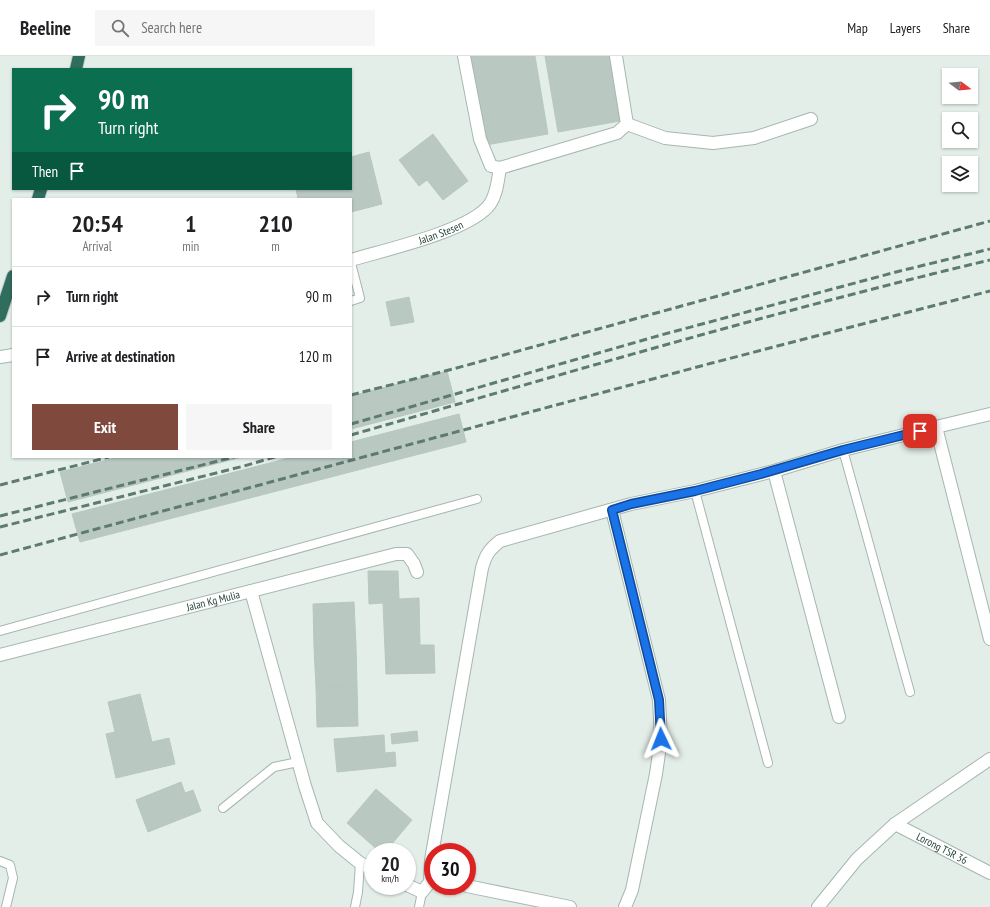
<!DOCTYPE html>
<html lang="en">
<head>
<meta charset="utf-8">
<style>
	body { margin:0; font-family:"PT Sans Narrow",sans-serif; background:#f6f6f6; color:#202124; height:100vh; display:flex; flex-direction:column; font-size:15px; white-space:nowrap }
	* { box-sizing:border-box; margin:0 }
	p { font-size:13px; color:#757577 }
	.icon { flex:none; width:22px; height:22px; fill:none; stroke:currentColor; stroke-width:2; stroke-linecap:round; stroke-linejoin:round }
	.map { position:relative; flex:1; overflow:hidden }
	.side { position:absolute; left:12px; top:142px; width:340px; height:260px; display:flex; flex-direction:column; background:#fff; border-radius:0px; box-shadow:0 1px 3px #0004 }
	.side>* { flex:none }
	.top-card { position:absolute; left:12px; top:12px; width:340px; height:122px; border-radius:0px; box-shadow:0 1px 3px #0004; background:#0b6e4f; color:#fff; overflow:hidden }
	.needle { width:26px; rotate:106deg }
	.controls { position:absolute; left:942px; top:12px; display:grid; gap:8px }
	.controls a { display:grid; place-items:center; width:36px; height:36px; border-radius:0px; background:#fff; box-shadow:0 1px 3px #0004; font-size:20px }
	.speed { position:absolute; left:364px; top:787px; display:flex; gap:8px; font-size:20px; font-weight:700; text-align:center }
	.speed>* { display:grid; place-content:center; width:52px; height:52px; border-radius:50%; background:#fff; box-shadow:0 1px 3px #0004; line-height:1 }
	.speed small { font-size:10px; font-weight:400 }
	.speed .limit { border:6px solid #d22; background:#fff; color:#111 }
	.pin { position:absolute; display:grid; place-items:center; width:34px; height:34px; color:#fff; margin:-17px; border-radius:8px; box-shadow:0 2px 6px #0006 }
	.me { position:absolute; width:44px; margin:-22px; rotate:358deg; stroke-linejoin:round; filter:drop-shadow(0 0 3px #0008) }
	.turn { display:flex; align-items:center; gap:14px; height:84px; padding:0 20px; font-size:18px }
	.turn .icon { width:52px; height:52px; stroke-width:2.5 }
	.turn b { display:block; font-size:28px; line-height:34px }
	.then { display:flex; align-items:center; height:38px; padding:0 20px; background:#0003; gap:8px; font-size:15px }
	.eta { display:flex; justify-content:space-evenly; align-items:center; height:68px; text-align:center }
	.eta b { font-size:24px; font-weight:600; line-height:28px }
	.cta { display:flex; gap:8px; margin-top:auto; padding:8px 20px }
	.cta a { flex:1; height:46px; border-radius:0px; background:#7f493e; color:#fff; font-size:16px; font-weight:600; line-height:46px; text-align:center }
	.cta a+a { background:#f6f6f6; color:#202124 }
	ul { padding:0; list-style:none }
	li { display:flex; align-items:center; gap:12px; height:60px; padding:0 20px; border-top:1px solid #e0e0e0 }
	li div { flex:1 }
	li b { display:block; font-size:15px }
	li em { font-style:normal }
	header { display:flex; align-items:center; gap:24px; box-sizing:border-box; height:56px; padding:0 20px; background:#fff; border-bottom:1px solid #e0e0e0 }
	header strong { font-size:19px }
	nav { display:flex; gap:22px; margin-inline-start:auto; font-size:14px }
	.search { width:280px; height:36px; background:#f6f6f6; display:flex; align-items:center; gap:10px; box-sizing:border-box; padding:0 14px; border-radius:0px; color:#757577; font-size:15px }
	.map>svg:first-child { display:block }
</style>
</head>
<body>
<header>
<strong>Beeline</strong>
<div class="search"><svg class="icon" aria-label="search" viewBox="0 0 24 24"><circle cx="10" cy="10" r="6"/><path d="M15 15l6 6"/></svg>Search here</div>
<nav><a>Map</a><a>Layers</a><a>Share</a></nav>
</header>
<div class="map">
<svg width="990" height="851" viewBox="0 0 990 851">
	<rect width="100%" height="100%" fill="#e4eee9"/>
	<path fill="#b9c9c2" stroke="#b7c8c0" d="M470 0H535L548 78 486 89Z
		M545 0H609L620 65 558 76Z
		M433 78 468 125 443 144 427 124 419 130 399 104Z
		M369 96 382 148 351 156V143H298L296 133H351V101Z
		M409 241 414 266 391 270 386 246Z
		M447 315 455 346 351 373V340Z
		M459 358 466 386 80 486 72 458 293 401H351V386Z
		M119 401H242L68 446 60 416Z
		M368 515H398L399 543 419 542 420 589H434L435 617 386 618 383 547 369 548Z
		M354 546 356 589 314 591 313 548Z
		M356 589 357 630 316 632 314 591Z
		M357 630 358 670 317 671 316 632Z
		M140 638 152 686 169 682 175 708 116 722 106 678 115 676 108 646Z
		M417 675 418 685 392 688 391 678Z
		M384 679 385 697 395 696 396 710 337 716 334 683Z
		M181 726 185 737 193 734 201 755 148 776 136 744Z
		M376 733 412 764 385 796H380L347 767Z"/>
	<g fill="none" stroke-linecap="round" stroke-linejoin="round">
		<g stroke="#a6b6b0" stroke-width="10">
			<path id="lane" d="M351 207 360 242 351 245
				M843 394 910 636
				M695 435 768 707
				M0 575 477 443
				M223 752 274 711 298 706
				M0 805 10 809 13 822 6 851
				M355 851 358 836 360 807
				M419 851 422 836"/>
		</g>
		<g stroke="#a6b6b0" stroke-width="14">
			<g id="street">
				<path d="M464 0 480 83 491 110 500 112 617 77 627 68 616 0"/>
				<path d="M627 68 665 82 713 87 754 82 811 63"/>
				<path id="s1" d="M351 204C384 194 471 175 490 148 497 138 498 123 500 112"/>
				<path d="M0 301 13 299"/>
				<path d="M990 358 936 371 990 583"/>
				<path d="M774 415 839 661"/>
				<path d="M612 454 659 644 661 683 656 718 632 834 625 851"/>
				<path d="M251 535 305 730 317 767 339 790 360 807 373 813"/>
				<path id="s2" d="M0 599 396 498H407L414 508 417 516"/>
				<path id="s3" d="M895 768 990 817"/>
				<path d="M407 829 422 836 430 826 431 804 482 512C486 498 489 494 500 485L631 448 695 435 774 415 843 394 936 371"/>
				<path d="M467 830 570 851"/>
				<path d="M818 851 857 803 895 768 990 703"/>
			</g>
		</g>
		<g stroke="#c1cac7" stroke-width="14">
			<path id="highway" d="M76 13 79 0
				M38 143 41 133
				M0 260 13 220"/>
		</g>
		<use href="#lane" stroke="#fff" stroke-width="8"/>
		<use href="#street" stroke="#fff" stroke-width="12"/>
		<use href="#highway" stroke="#2f6d5c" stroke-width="12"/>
		<path stroke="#5e7b72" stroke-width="3" stroke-dasharray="8 4" stroke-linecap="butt" d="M351 339 453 313 990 165
			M351 368 661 279 896 216 990 193
			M351 379C563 318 775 255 990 204
			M0 429 109 401
			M0 460 234 401
			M0 471 244 410 275 401
			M0 499 712 307 990 235"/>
	</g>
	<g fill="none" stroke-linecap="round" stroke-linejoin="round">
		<g stroke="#114b97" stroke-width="10">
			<path id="route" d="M661 683 659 644 612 454 631 448 695 435 761 418 843 394 920 375"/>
		</g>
		<use href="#route" stroke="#1a73e8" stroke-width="7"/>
	</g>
	<g text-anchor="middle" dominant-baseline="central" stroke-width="3" stroke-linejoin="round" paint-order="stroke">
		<g font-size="11" fill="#234037" stroke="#f5faf7">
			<text stroke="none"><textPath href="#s1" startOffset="94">Jalan Stesen</textPath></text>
			<text stroke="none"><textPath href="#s2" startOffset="220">Jalan Kg Mulia</textPath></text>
			<text stroke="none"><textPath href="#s3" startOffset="53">Lorong TSR 36</textPath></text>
		</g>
	</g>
</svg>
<div class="controls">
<a><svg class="needle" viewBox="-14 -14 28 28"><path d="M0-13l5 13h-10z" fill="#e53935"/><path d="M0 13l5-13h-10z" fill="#757577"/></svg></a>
<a><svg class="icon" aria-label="search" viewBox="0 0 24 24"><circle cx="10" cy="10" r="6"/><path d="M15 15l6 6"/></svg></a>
<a><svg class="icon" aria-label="layers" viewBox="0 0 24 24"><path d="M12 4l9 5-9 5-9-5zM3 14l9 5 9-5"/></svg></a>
</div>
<div class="speed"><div>20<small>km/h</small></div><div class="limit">30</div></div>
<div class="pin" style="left:920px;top:375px;background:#d93025"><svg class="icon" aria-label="arrive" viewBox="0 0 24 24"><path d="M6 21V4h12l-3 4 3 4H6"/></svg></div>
<svg class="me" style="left:661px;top:683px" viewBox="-20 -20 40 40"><path d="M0-17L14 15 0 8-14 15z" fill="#1a73e8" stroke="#fff" stroke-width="4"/></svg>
<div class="top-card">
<div class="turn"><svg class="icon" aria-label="right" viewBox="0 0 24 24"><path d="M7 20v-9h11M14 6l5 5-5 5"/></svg><div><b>90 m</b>Turn right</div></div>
<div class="then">Then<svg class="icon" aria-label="arrive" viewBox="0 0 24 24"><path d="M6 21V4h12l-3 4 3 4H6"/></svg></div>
</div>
<section class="side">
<div class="eta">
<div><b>20:54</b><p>Arrival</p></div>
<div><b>1</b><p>min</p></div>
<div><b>210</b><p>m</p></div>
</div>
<ul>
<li><svg class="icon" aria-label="right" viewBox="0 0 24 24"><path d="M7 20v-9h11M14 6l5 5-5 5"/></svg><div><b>Turn right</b></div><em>90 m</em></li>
<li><svg class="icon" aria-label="arrive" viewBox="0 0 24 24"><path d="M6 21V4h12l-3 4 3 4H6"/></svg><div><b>Arrive at destination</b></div><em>120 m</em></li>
</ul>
<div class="cta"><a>Exit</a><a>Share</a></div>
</section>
</div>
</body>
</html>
